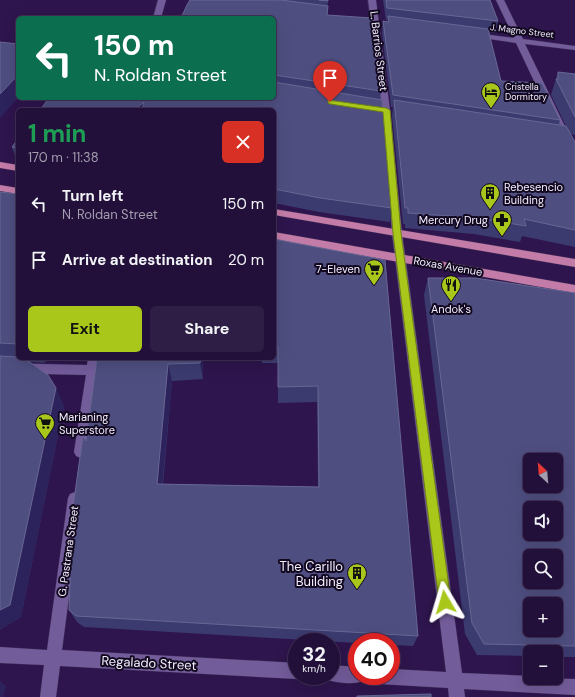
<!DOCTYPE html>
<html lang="en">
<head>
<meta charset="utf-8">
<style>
	body { margin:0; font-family:"DM Sans",sans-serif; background:#2e1e45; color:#f1f3f6; height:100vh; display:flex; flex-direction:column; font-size:15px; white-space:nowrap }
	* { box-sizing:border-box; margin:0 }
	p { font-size:13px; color:#a29daf }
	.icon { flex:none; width:22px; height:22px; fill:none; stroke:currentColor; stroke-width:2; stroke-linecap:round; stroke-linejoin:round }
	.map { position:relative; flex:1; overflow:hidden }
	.side { position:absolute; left:16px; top:108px; width:260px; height:252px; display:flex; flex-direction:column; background:#22103a; border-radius:6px; box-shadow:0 4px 16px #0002,0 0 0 1px #3f3054 }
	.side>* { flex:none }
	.banner { position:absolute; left:16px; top:16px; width:260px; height:84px; border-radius:6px; box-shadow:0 4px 16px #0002,0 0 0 1px #3f3054; background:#0b6e4f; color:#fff; overflow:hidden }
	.needle { width:26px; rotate:334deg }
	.buttons { position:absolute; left:523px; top:453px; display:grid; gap:8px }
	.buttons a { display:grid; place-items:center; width:40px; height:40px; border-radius:6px; background:#22103a; box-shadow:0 4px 16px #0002,0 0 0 1px #3f3054; font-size:20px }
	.speed { position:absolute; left:288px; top:633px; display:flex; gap:8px; font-size:20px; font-weight:700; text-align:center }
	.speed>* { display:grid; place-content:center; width:52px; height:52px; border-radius:50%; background:#22103a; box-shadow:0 4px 16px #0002,0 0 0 1px #3f3054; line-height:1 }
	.speed small { font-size:10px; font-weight:400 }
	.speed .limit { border:6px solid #d22; background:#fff; color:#111 }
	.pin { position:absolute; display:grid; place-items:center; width:34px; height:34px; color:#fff; margin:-41px -17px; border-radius:50% 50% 50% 0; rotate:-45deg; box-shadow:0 0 4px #0007 }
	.pin .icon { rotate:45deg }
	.me { position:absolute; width:44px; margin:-22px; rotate:353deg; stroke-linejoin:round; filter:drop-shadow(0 0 3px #0008) }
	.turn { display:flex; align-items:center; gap:14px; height:84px; padding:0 12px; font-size:18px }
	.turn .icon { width:52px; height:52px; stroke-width:2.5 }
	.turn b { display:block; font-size:28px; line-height:34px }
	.round { display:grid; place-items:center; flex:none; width:42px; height:42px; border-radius:6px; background:#2e1e45 }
	.head { display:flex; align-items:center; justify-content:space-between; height:68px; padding:0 12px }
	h1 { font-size:24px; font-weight:700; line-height:30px; color:#1e9e55 }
	.primary-button { display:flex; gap:8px; margin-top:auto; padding:8px 12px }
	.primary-button a { flex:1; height:46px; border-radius:6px; background:#a9c71b; color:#111; font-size:16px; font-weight:700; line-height:46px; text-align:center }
	.primary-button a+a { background:#2e1e45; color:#f1f3f6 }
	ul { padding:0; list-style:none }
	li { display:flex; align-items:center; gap:12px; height:56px; padding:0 12px }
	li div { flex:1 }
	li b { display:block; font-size:15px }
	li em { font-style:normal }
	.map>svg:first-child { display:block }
</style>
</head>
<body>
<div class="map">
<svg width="575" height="697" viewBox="0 0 575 697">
	<rect width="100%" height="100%" fill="#2e154d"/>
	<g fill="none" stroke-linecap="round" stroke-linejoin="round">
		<g stroke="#3e2b56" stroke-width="1">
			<path id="street" d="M496 0H504L523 39 575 46V50L525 44 575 147V160L570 157 516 43 475 37 471 35 475 33 514 38Z"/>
		</g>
		<g stroke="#3e2b56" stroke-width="1">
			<path id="secondary" d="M158 0H166L161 18H153Z
				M368 0H376L390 110 402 233 462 673 530 676V678L575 679V695L464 689 465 697H449L448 688 379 684 373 682 371 676H391V669L446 672 392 233 382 110Z
				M88 358H100L88 452 86 456 81 458 76 456 74 452 86 375 0 373V363L87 365Z
				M75 492 80 494 82 498 62 650 297 663V676L303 677 297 679 60 666 56 697H40L44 665 0 663V647L47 650 68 498 70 494Z
				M331 665 357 667V676H365L363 681C352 685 336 683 325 679L324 676H331Z"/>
		</g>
		<g stroke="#3e2b56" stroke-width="1">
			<path id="primary" d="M0 162 18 165V171L0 168Z
				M0 185 18 188V194L0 191Z
				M274 209 575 259V267L274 215Z
				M274 232 575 285V293L274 240Z"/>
		</g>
		<use href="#street" fill="#735c9a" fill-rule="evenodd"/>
		<use href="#secondary" fill="#735c9a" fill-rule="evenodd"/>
		<use href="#primary" fill="#c37ca8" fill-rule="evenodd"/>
	</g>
	<path fill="#3b3b70" d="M190 0H328L327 15 381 91 380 99 392 208 390 222 319 212 274 203V98Z
		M383 0H490L498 21 496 33 488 32 501 81 560 120 559 124 566 126 551 95 558 72 575 74V135L570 134 575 142V247L522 236 520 242 474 234 405 228V224H403L392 116 393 107H391L382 33 383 21 388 22V20H386Z
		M18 139V161H17L12 147Z
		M0 192 18 194V358H52L45 363 30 362 64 406 21 617 1 629H0Z
		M274 239 418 636 413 646 391 645V642H357V643L84 627 77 622 69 610 86 441 97 358H203V379L172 381 163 484 318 487 317 402 278 403V363H262L261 358H274Z
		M428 278 575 293V657H556V652H530V656L477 655 465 634 424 295Z"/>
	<path fill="#2d235c" d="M18 75V98L0 118V94Z
		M144 102 145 110H135Z
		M43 358H52L45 363Z
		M201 358H203V379L200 363Z
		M168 364 172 381 161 498 157 484Z
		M56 388 64 406 21 617 1 629 0 628V610Z
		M0 681 6 686 3 697H0Z"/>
	<path fill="#4e4e80" stroke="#686793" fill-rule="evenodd" d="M190 0H281L328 6 327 15 372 18 381 91 274 75V18H181L187 5Z
		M319 0H328V1Z
		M386 0H490L498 21 387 8Z
		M388 16 488 29 501 81 542 83 560 120 393 95 383 21 389 22Z
		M0 42 18 44V46L17 47H18V75L0 94Z
		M558 72 575 74V117L556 79H558Z
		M274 82 382 100 392 208 320 198 274 189V110H142L144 102 135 110H40L49 98H274Z
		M394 100 566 126 575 142V230L524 219 526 226 478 218 408 213V208H405Z
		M18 139V148L12 147Z
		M0 192 18 194V344L0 343Z
		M274 239 385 260 418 636 76 616 69 610 73 507 83 436 86 441 97 358H201L200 363 168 364 157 484 319 487 318 386 278 387V347H274Z
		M428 278H475L575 293V646L484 644 472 623ZM530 460H556V486H530ZM530 508H556V534H530ZM530 556H556V582H530ZM530 604H556V630H530Z
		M0 356 18 357V358H24L48 375 56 388 10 605 0 610Z
		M431 694V697H357V696Z"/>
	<path fill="#a9c71b" stroke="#6e8112" d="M328 100 386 108 390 110 401 233 451 602 449 606 445 608 441 606 439 602 393 233 383 112 330 104 328 103Z"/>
	<defs>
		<g id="hotel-pin" transform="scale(1)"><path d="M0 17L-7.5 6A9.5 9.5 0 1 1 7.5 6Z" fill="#a9c71b" stroke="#120820"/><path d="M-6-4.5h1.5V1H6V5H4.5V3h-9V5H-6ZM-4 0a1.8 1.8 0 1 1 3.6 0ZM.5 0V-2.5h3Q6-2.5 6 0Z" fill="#111"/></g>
		<g id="building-pin" transform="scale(1)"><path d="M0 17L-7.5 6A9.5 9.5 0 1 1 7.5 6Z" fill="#a9c71b" stroke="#120820"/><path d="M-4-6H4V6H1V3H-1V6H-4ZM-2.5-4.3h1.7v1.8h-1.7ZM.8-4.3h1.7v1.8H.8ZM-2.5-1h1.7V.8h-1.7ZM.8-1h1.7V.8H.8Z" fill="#111"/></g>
		<g id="pharmacy-pin" transform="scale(1)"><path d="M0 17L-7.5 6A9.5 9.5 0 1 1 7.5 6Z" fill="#a9c71b" stroke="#120820"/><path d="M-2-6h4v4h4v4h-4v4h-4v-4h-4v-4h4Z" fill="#111"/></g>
		<g id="supermarket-pin" transform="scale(1)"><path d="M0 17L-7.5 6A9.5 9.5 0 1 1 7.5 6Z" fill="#a9c71b" stroke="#120820"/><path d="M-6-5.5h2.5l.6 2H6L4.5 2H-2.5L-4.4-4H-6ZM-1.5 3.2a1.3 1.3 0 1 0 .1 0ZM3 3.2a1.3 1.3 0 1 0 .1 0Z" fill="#111"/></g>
		<g id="restaurant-pin" transform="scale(1)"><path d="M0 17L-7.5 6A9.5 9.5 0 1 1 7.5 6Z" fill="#a9c71b" stroke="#120820"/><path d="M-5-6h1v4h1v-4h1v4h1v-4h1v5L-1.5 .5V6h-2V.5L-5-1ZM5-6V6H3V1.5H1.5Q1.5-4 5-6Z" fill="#111"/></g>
	</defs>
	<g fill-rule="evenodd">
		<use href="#hotel-pin" x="491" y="92"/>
		<use href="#building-pin" x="490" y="193"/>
		<use href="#pharmacy-pin" x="502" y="220"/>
		<use href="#supermarket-pin" x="374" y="269"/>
		<use href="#restaurant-pin" x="451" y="285"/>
		<use href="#supermarket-pin" x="45" y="423"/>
		<use href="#building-pin" x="357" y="573"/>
	</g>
	<g text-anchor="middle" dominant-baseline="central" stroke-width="4" stroke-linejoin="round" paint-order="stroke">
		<g font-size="9" fill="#f2eefc" stroke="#120820">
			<text transform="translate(522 31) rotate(7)">J. Magno Street</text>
		</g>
		<g font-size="9" fill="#f2eefc" stroke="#120820" text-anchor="start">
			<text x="505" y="87">Cristella<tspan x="505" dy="10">Dormitory</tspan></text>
		</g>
		<g font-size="11" fill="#f2eefc" stroke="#120820">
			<text transform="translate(379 51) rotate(83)">L. Barrios Street</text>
			<text transform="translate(448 266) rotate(10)">Roxas Avenue</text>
			<text transform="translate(68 551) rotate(-82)">G. Pastrana Street</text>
		</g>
		<g font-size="11" fill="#f2eefc" stroke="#120820" text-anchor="start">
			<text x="504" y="187">Rebesencio<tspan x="504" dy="13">Building</tspan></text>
			<text x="488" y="220" text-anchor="end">Mercury Drug</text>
			<text x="360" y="269" text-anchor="end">7-Eleven</text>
			<text x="451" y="309" text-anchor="middle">Andok's</text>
			<text x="59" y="417">Marianing<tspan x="59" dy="13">Superstore</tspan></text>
		</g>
		<g font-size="13" fill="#f2eefc" stroke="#120820" text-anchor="end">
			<text x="343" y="566">The Carillo<tspan x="343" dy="15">Building</tspan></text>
		</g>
		<g font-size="13" fill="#f2eefc" stroke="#120820">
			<text transform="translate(149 663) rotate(3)">Regalado Street</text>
		</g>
	</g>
</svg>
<div class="buttons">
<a><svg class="needle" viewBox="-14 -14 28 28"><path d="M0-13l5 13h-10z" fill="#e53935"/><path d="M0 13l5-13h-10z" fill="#a29daf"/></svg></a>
<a><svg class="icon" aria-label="sound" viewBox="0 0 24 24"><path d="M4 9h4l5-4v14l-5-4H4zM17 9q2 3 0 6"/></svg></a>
<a><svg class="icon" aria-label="search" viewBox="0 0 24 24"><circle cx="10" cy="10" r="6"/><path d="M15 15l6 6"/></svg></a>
<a>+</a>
<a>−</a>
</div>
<div class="speed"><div>32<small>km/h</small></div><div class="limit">40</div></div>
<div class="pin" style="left:330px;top:102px;background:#d93025"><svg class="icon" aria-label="arrive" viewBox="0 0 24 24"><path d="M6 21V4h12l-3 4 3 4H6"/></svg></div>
<svg class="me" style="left:445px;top:602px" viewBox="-20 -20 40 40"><path d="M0-17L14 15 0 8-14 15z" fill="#a9c71b" stroke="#fff" stroke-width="4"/></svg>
<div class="banner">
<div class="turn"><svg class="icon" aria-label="left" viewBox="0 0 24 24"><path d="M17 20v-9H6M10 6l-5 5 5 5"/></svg><div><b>150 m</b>N. Roldan Street</div></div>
</div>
<section class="side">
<div class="head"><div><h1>1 min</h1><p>170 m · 11:38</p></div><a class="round" style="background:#d93025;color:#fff"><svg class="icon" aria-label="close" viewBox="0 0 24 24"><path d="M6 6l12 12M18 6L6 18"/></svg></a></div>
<ul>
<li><svg class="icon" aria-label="left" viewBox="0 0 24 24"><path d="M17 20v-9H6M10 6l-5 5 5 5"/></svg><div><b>Turn left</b><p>N. Roldan Street</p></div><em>150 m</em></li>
<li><svg class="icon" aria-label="arrive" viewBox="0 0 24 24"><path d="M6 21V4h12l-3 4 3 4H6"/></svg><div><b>Arrive at destination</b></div><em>20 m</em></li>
</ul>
<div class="primary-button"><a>Exit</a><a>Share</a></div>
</section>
</div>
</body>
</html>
